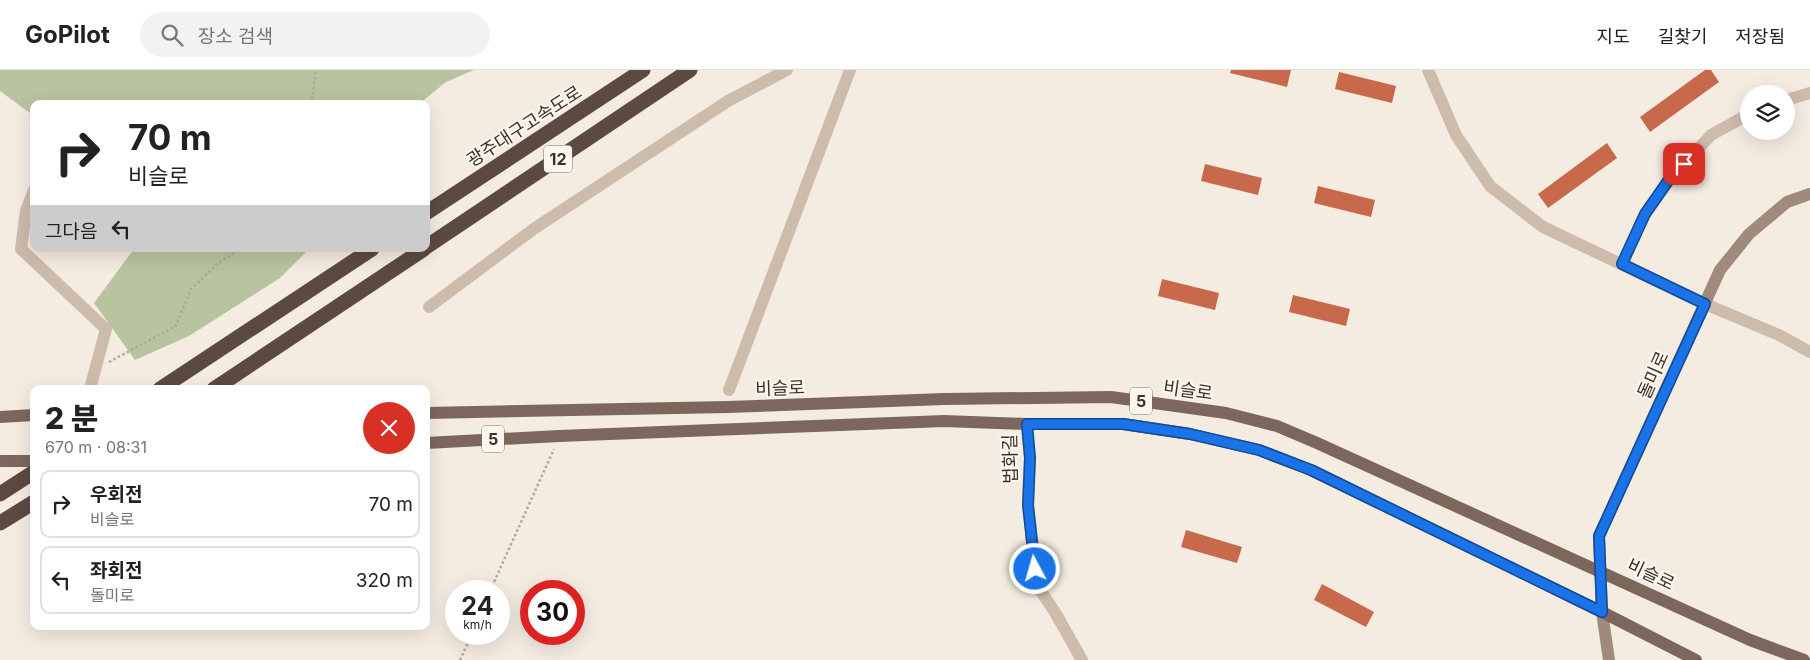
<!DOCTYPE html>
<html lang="ko">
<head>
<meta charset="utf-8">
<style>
	body { margin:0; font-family:Inter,"Noto Sans KR",sans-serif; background:#f2f2f2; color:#222; height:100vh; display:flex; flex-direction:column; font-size:19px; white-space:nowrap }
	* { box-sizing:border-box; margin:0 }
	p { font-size:16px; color:#767676 }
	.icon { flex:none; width:28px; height:28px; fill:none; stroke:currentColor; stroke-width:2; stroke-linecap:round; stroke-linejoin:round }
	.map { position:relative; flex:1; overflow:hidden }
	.details { position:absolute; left:30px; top:315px; width:400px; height:245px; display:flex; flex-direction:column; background:#fff; border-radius:10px; box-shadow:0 5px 20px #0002 }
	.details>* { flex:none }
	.hud { position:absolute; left:30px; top:30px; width:400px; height:152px; border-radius:10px; box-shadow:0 5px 20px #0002; background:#fff; color:#222; overflow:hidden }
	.fabs { position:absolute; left:1740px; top:15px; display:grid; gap:10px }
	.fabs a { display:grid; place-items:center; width:55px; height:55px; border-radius:50%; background:#fff; box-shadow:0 5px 20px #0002; font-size:25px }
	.speed { position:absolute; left:445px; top:510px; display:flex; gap:10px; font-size:25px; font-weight:700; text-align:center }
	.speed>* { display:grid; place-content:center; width:65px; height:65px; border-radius:50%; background:#fff; box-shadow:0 5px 20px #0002; line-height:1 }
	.speed small { font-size:12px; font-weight:400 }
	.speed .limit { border:8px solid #d22; background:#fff; color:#111 }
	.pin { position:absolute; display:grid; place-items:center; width:42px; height:42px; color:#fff; margin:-21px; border-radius:10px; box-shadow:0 2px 8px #0006 }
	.me { position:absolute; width:55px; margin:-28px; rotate:354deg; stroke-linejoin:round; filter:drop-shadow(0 0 4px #0008) }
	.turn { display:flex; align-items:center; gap:18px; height:105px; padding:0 15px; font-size:22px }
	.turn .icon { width:65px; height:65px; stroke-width:2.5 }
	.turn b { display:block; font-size:35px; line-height:42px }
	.then { display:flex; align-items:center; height:48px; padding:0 15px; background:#0003; gap:10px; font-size:19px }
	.round { display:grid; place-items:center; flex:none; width:52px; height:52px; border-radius:26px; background:#f2f2f2 }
	.headline { display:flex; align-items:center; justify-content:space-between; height:85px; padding:0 15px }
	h1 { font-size:30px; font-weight:800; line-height:38px }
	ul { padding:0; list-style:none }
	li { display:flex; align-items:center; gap:15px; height:68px; margin:0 10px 8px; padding:0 5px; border:2px solid #e0e0e0; border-radius:10px }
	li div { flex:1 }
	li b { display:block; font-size:19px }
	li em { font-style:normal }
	header { display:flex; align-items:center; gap:30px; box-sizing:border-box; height:70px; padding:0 25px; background:#fff; border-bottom:1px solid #e0e0e0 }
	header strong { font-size:24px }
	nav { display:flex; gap:28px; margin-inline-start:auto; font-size:18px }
	.search { width:350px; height:45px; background:#f2f2f2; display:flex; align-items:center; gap:12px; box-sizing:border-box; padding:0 18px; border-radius:28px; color:#767676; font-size:19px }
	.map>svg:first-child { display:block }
</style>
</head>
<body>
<header>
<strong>GoPilot</strong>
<div class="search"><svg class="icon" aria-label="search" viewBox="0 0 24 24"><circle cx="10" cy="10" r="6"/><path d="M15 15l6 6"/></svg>장소 검색</div>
<nav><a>지도</a><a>길찾기</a><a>저장됨</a></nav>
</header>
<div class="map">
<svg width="1810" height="590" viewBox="0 0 1810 590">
	<rect width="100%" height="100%" fill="#f4ebe1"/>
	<path fill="#b8c4a0" d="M0 0H474L446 12 419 34H34V46L0 21Z
		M134 179H309L280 208 189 266 135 290 94 233Z"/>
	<path fill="#c8694b" d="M1231 0H1291L1287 17 1230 3Z
		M1705 0H1711L1719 12 1650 62 1640 47Z
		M1339 2 1396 16 1392 33 1335 19Z
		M1607 73 1617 88 1548 138 1538 124Z
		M1205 94 1262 108 1258 125 1201 111Z
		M1318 116 1375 130 1371 147 1314 133Z
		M1162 209 1219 223 1215 240 1158 226Z
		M1293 225 1350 239 1346 256 1289 242Z
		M1186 460 1242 477 1237 493 1181 477Z
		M1322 514 1374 542 1366 557 1314 530Z"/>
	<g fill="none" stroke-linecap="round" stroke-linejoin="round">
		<path stroke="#b9a596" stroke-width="2.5" stroke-dasharray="2.5 2.5" stroke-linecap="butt" d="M311 34 316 0
			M109 292 176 256 191 219 218 193 241 179
			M490 521 554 379
			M460 590 472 564"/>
		<path stroke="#cdbbac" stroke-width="12" d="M1428 0 1456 65 1490 116 1543 157 1705 234 1779 265 1810 282
			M1786 30 1810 23
			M34 120 26 141 21 179 106 259 90 319
			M1622 194 1645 144 1671 108 1711 65 1749 44
			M429 237 535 158 728 31 787 0
			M729 320 850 0
			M1027 354 1030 388 1028 435 1037 515 1056 544 1082 590"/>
		<path stroke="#a18a7d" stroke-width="12" d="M1609 590 1602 542 1599 466 1720 200 1749 164 1787 132 1810 124"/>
		<path stroke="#7d675c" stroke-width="12" d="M426 343 728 337 944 329 1111 327 1226 343 1277 356 1317 373 1750 570 1804 590
			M0 347 34 345
			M426 373 559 366 944 351 1027 354H1123L1190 364 1259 380 1311 400 1602 542 1696 590
			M0 391H34"/>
		<path stroke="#5c4a42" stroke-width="15" d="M426 143 643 0
			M426 177 690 0
			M160 319 372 179
			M214 319 424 179
			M0 424 34 402
			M0 453 34 432"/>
	</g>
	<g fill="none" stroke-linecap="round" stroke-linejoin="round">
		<g stroke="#114b97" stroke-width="12">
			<path id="route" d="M1035 499 1028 435 1030 388 1027 354H1123L1190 364 1259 380 1311 400 1602 542 1599 466 1705 234 1622 194 1645 144 1670 108 1684 94"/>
		</g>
		<use href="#route" stroke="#1a73e8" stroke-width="9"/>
	</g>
	<g text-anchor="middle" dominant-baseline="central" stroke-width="4.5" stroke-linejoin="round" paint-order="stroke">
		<g fill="#fbf5ee" stroke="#756b66" stroke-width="1">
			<rect x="544" y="75.5" width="28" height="27" rx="4"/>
			<rect x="1130" y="317.5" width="22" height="27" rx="4"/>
			<rect x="482" y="355.5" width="22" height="27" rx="4"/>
		</g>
		<g font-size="16" font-weight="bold" fill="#3b302b">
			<text x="558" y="89">12</text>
			<text x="1141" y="331">5</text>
			<text x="493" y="369">5</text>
		</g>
		<g font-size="18" fill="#3b302b" stroke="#fbf5ee">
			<text transform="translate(524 56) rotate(-33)">광주대구고속도로</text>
			<text transform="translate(1653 305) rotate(-66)">돌미로</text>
			<text transform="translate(780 318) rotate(-2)">비슬로</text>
			<text transform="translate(1188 320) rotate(8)">비슬로</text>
			<text transform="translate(1010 389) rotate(-91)">법화길</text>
			<text transform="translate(1651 504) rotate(25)">비슬로</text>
		</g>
	</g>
</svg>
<div class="fabs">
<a><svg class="icon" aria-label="layers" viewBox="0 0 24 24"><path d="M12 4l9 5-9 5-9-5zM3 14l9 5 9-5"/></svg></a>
</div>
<div class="speed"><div>24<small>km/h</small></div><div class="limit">30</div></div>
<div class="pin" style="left:1684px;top:94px;background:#d93025"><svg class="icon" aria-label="arrive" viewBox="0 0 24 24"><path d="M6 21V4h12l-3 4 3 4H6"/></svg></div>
<svg class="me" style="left:1035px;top:499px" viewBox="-20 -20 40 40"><circle r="17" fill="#1a73e8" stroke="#fff" stroke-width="3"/><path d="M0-11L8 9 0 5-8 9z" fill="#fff"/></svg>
<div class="hud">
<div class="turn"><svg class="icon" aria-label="right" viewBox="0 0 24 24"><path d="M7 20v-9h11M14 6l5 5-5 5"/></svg><div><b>70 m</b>비슬로</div></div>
<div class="then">그다음<svg class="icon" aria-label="left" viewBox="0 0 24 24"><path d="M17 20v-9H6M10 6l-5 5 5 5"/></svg></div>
</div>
<section class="details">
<div class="headline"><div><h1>2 분</h1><p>670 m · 08:31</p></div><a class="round" style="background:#d93025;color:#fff"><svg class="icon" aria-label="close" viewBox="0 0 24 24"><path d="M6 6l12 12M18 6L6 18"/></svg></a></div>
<ul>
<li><svg class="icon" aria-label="right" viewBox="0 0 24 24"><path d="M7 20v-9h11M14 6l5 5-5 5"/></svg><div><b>우회전</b><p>비슬로</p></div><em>70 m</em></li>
<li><svg class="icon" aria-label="left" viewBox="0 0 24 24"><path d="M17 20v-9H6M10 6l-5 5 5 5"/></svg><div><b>좌회전</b><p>돌미로</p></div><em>320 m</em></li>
</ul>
</section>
</div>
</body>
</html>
